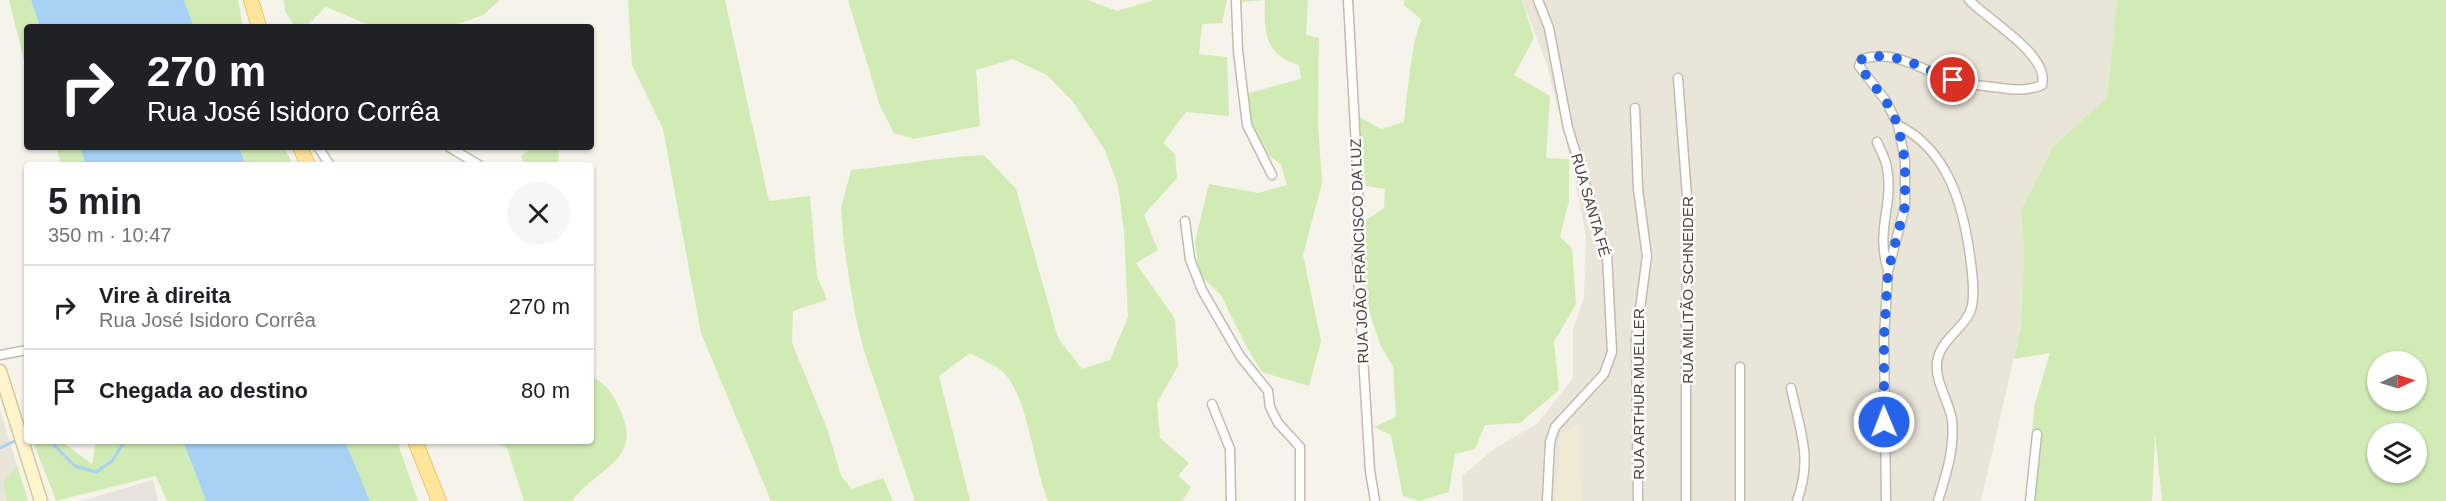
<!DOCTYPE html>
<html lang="pt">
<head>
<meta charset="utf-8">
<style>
	body { margin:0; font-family:Helvetica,sans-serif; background:#f6f6f6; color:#202124; height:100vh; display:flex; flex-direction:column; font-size:22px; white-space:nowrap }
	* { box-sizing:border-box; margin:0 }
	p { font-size:20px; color:#757577 }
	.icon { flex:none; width:33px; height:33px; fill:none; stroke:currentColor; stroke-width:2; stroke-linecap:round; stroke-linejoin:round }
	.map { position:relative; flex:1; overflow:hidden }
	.details { position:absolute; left:24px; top:162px; width:570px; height:282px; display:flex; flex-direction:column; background:#fff; border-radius:6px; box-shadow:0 2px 4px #0004 }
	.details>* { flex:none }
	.guide { position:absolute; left:24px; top:24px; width:570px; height:126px; border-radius:6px; box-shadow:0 2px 4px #0004; background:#202124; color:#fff; overflow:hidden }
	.needle { width:39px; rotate:86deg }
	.buttons { position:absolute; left:2367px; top:351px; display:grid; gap:12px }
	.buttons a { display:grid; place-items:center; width:60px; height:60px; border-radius:50%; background:#fff; box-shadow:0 2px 4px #0004; font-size:30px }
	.pin { position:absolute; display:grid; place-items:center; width:51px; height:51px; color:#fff; margin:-26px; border:3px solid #fff; border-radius:50%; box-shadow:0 2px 6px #0007 }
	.me { position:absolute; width:66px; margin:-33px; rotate:359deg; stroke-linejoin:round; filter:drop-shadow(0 0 4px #0008) }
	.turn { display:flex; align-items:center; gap:21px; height:126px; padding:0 24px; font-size:27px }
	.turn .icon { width:78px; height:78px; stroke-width:2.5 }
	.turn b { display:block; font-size:42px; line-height:51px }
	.round { display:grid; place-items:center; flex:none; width:63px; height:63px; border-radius:32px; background:#f6f6f6 }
	.head { display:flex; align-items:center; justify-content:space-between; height:102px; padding:0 24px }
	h1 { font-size:36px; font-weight:800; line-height:45px }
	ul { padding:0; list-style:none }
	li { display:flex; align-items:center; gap:18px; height:84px; padding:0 24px; border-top:2px solid #e0e0e0 }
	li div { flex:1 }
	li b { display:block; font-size:22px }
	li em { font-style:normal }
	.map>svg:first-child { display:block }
</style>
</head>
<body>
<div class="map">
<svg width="2446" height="501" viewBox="0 0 2446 501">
	<rect width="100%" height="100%" fill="#f6f3eb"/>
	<path fill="#eae5d9" d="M1522 0H2117L2107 97 2053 147 2021 210 2024 253 2021 327 1981 501H1463L1462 476 1494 449 1538 423 1573 378V329L1584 298 1586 236 1574 173 1547 65Z
		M0 410 28 501H0Z"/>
	<path fill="#e6e2dd" d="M153 480 158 501H81Z"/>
	<path fill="#efe9d5" d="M1580 424 1581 501H1555L1560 433Z"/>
	<path fill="#d0ebb4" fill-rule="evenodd" d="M9 0H31L40 27H27V72Z
		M184 0H238L243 27H194Z
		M284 0H500L483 15 450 27H374L326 7 305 27H295L285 11Z
		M628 0H725L769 201 810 196 817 276 827 300 793 311 792 343 828 431 841 476 852 489 883 478 893 501H771L701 333 663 129 632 65Z
		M848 0H1088L1117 11 1154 0H1227L1222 23 1202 24 1199 54 1227 57 1229 116 1186 112 1163 143 1175 154 1177 178 1144 215 1158 250 1136 263 1175 319 1178 366 1157 403 1160 438 1189 463 1178 476 1191 487 1182 501H1048C1034 468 1028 394 1002 371 994 364 980 359 970 353L939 376 970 501H915L864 351 855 314 844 245 841 209 851 170C896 166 940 157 984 155L1016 189 1058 338 1082 369 1110 360 1128 317 1124 232 1118 185 1105 150 1073 102 1047 75 1013 59 976 70 980 126 914 139 894 133 880 106Z
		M1242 0H1308L1306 35 1319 38 1318 124 1322 183 1303 255 1321 341 1309 386 1262 372 1247 348 1221 295 1199 274 1195 242 1209 184 1258 193 1287 185 1281 164C1255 149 1249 123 1245 94L1301 79 1299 65C1264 54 1264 32 1265 0L1242 2Z
		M1404 0H1522L1534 38 1514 75 1550 96 1546 158 1569 159V201L1560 237 1572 248 1576 304 1554 342 1559 390 1520 423 1485 425 1475 449 1455 454 1449 492 1419 501 1403 496 1391 435 1374 427 1396 417 1393 367 1380 344 1370 314 1362 263 1365 221 1384 208 1385 189 1366 186 1358 116 1381 129 1404 122C1407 100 1412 35 1422 20L1404 5Z
		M2117 0H2446V501H2162L2155 433 2152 501H2027L2034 407 2050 353 2014 359 2021 327 2024 253 2021 210 2053 147 2107 97ZM2378 362H2416V400H2378ZM2378 434H2416V472H2378Z
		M56 147H80L86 165H61Z
		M239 147H284L293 165H246Z
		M533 147H560L557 165H525L521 156Z
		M591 376C607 385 613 393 620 410 644 461 597 467 572 501H524L507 448 494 441H591Z
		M33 441H61L92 464 96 441H183L206 501H167L156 476 56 501Z
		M345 441H397L418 501H370Z
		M17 466 28 500V501H7L3 483Z"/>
	<path fill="#a7d2f3" d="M31 0H184L194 27H40Z
		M80 147H239L246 165H86Z
		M183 441H345L370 501H206Z"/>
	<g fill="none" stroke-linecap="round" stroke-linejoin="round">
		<path stroke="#a7d2f3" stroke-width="3" d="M50 441 75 466 96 472 112 461 125 441
			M0 448 17 440"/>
		<g stroke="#c2bcad" stroke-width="11">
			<path id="minor" d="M1236 0 1238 51 1247 125 1272 175
				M1348 0 1359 202 1357 259 1370 471 1375 501
				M1538 0 1549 28 1568 128 1607 254 1612 352 1604 374 1555 427 1550 442 1547 501
				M1678 78 1689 223 1686 305V501
				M1635 108 1638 189 1647 256 1636 339 1638 501
				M1898 125C1948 150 1963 205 1970 256 1972 272 1975 290 1972 306 1967 328 1939 339 1937 363 1935 382 1949 401 1952 420 1955 448 1946 475 1938 501
				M1877 142C1880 150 1886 159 1887 168 1894 205 1875 229 1888 270
				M318 147 330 165
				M449 147 479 165
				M1185 221 1190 259 1202 290 1240 356 1268 391 1270 407 1278 423 1300 447V501
				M0 355 27 350
				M1791 388C1800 431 1813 458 1797 501
				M1212 404 1230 449 1231 501
				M1740 501V367
				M1886 501 1884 337 1888 271 1905 206V161L1898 125 1886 101 1859 66 1862 59C1895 48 1924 72 1955 81 1970 85 1985 86 2001 88 2016 90 2028 91 2042 85 2050 55 1988 20 1969 0
				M2030 501 2037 434"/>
		</g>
		<g stroke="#d7c89a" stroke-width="15">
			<path id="secondary" d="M0 371 41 501"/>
		</g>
		<g stroke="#e8c668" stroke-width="16">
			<path id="primary" d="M251 0 259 27
				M300 147 308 165
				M415 441 439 501"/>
		</g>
		<use href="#minor" stroke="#fff" stroke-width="8"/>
		<use href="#secondary" stroke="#fff4cc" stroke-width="12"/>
		<use href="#primary" stroke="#ffe69b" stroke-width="14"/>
	</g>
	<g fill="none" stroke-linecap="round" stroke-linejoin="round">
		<path stroke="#2563eb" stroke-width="10" stroke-dasharray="0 18" d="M1884 422V337L1888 271 1905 206V161L1898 125 1886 101 1859 66 1862 59C1892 49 1924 69 1953 80"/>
	</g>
	<g text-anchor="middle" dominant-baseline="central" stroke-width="5" stroke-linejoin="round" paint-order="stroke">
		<g font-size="15" fill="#4b4438" stroke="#fff">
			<text transform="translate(1591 205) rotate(74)">RUA SANTA FÉ</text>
			<text transform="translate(1359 251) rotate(-92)">RUA JOÃO FRANCISCO DA LUZ</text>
			<text transform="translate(1687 290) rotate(-90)">RUA MILITÃO SCHNEIDER</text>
			<text transform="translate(1638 394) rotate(-90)">RUA ARTHUR MUELLER</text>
		</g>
	</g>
</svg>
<div class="buttons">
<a><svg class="needle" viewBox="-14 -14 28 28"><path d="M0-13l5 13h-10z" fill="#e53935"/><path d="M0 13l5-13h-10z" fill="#757577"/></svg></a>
<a><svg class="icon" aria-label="layers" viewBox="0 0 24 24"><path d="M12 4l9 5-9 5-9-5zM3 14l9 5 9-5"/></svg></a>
</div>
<div class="pin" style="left:1953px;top:80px;background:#d93025"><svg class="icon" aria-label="arrive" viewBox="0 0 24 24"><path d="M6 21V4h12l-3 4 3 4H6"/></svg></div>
<svg class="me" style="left:1884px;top:422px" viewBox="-20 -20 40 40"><circle r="17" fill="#2563eb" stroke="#fff" stroke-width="3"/><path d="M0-11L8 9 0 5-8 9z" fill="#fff"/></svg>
<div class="guide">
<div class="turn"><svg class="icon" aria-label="right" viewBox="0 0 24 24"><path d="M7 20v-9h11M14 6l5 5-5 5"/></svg><div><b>270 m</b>Rua José Isidoro Corrêa</div></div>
</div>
<section class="details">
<div class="head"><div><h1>5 min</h1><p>350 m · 10:47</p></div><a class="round"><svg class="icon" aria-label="close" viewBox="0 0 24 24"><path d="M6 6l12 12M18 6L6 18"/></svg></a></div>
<ul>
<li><svg class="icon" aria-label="right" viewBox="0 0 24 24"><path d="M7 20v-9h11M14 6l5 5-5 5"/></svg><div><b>Vire à direita</b><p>Rua José Isidoro Corrêa</p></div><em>270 m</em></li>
<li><svg class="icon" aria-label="arrive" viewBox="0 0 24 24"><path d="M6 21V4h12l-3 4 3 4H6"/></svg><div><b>Chegada ao destino</b></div><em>80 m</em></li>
</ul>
</section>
</div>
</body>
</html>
